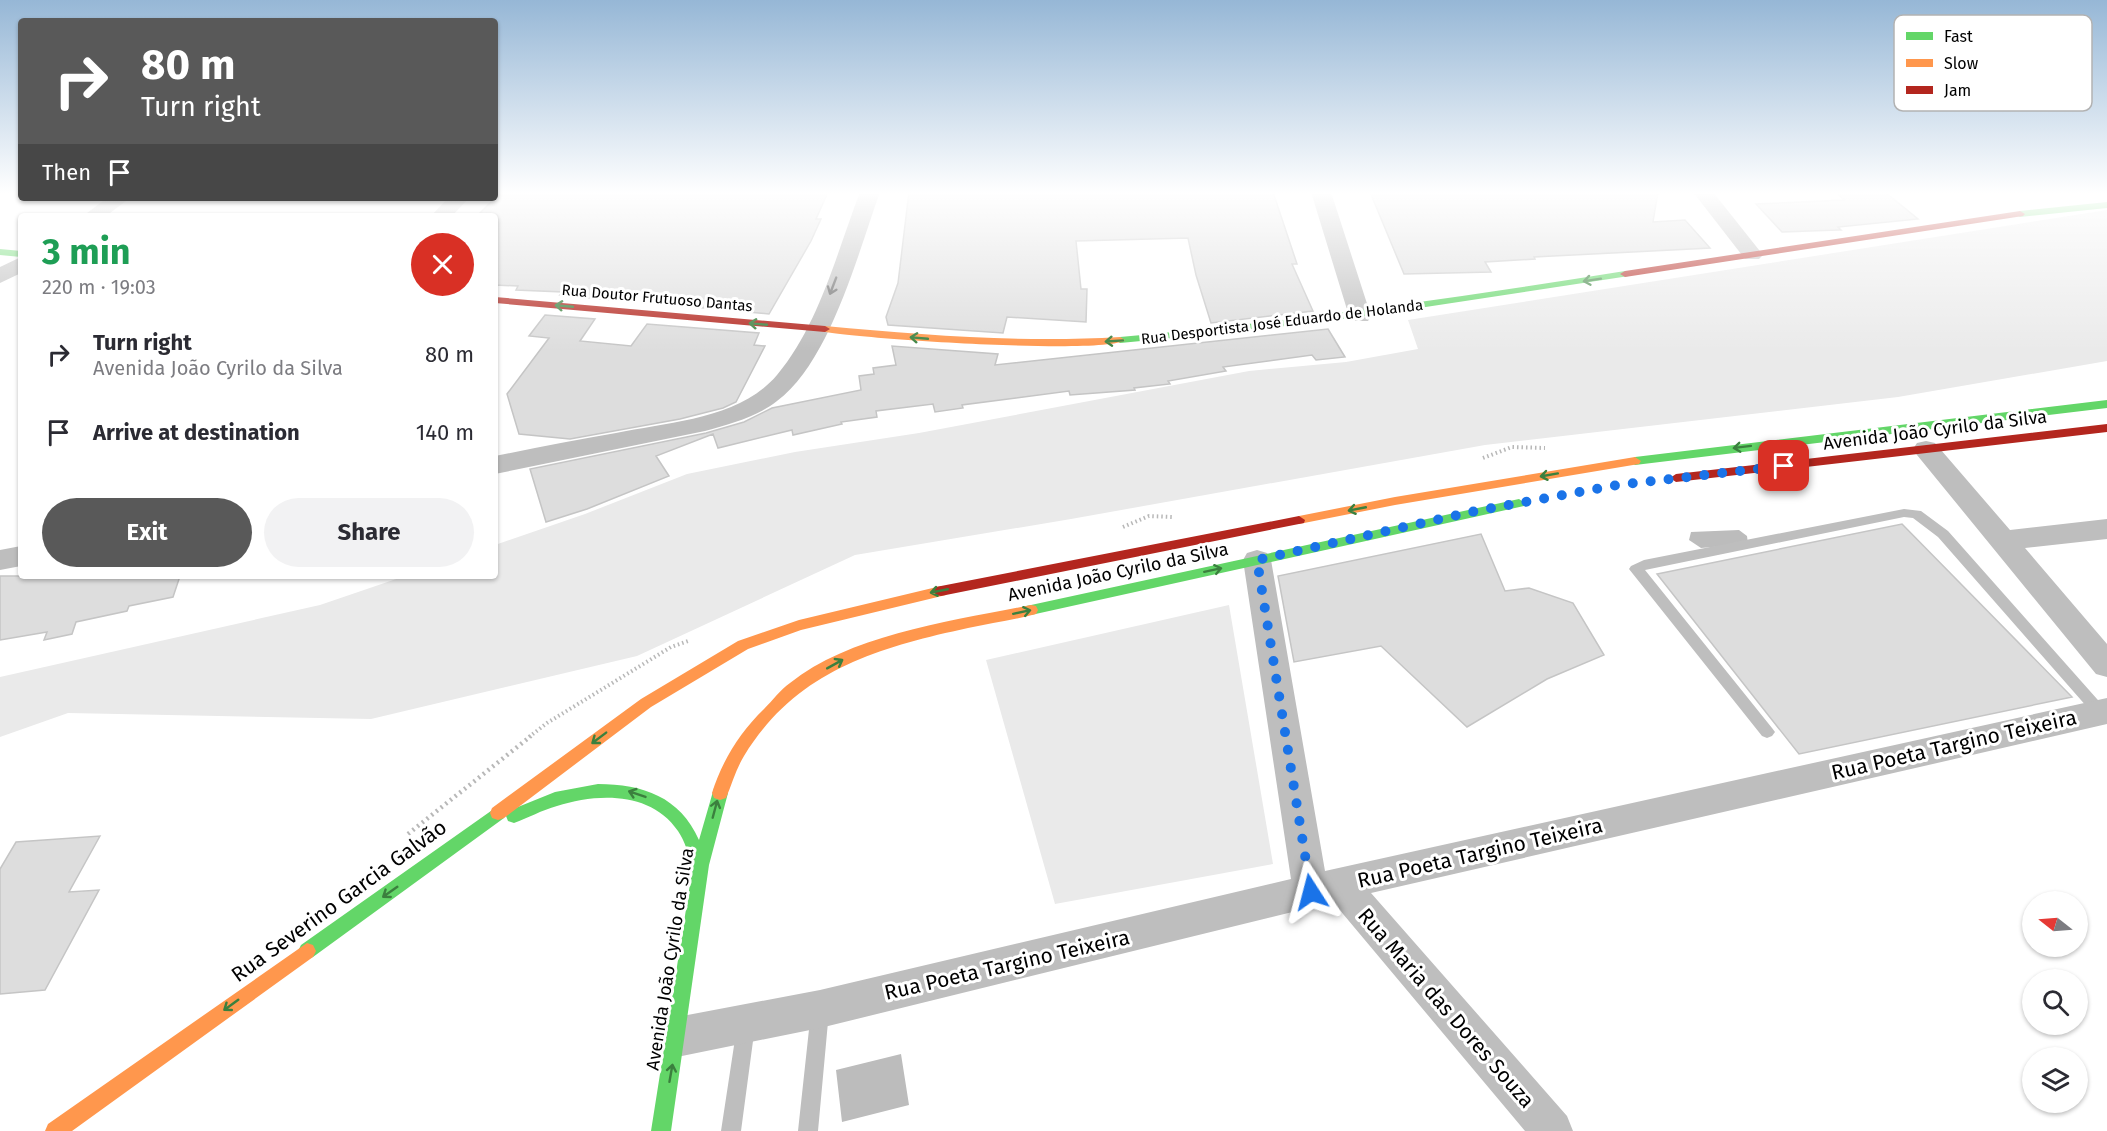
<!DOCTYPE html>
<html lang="en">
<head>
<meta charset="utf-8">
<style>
	body { margin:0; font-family:"Fira Sans",sans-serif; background:#f2f2f3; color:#2b2b33; height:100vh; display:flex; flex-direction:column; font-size:22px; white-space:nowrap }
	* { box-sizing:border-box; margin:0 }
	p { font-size:20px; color:#7c7c81 }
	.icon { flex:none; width:33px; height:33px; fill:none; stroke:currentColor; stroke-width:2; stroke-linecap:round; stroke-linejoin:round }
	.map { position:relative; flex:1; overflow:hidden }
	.sheet { position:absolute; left:18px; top:213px; width:480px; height:366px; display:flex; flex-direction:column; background:#fff; border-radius:6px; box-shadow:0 2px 4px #0004 }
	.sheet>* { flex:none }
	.banner { position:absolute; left:18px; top:18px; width:480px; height:183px; border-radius:6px; box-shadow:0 2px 4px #0004; background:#595959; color:#fff; overflow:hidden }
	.needle { width:39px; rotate:287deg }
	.buttons { position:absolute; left:2022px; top:891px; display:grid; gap:12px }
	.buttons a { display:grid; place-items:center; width:66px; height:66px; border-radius:50%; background:#fff; box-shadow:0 2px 4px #0004; font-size:30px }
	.pin { position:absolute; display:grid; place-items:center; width:51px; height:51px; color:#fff; margin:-26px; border-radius:12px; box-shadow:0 3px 9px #0006 }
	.me { position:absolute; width:66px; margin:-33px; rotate:351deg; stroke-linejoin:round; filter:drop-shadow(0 0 4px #0008) }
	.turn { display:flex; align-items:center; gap:21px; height:126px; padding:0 24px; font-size:27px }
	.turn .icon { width:78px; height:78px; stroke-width:2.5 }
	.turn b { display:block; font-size:42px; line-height:51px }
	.then { display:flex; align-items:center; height:57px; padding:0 24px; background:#0003; gap:12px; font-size:22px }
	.round { display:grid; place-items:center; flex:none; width:63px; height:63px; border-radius:32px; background:#f2f2f3 }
	.summary { display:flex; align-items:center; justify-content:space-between; height:102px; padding:0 24px }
	h1 { font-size:36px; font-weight:700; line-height:45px; color:#1e9e55 }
	.button { display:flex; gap:12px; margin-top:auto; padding:12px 24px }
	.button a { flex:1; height:69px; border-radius:36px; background:#595959; color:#fff; font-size:24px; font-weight:700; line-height:69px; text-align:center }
	.button a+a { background:#f2f2f3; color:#2b2b33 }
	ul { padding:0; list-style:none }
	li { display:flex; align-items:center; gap:18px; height:78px; padding:0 24px }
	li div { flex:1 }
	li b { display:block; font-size:22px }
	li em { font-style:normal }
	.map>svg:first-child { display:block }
</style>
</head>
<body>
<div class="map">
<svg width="2107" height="1131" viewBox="0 0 2107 1131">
	<rect width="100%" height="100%" fill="#fff"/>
	<path fill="#eaeaea" d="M2107 210V361L1898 397 1485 445 1071 519 855 555 637 656 371 719 68 713 0 737V677L320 605 405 576H495V545L585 514 687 474 795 452 919 433 1249 371 1346 362 1418 349 1408 320Z
		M1229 605 1273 864 1055 904 986 660Z"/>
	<path fill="#bcbcbc" d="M1739 530 1747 536 1748 544 1701 548 1689 540 1691 532Z
		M901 1054 909 1105 842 1122 836 1070Z"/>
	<path fill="#ddd" stroke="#c5c5c5" stroke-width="1.5" d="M501 192 802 194 828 192 816 219H821L811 241 769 314 660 304 668 294 614 291 608 300 560 295 563 292 516 290 518 286 495 285V216H477Z
		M909 192H1273L1297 264H1292L1313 311 1211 323 1196 275 1188 238 1076 241 1081 289H1087L1086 322 1007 317 1003 333 888 325 886 317 898 283Z
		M1370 192H1658L1653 222 1685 220 1710 248 1534 257 1535 259 1485 262 1491 272 1404 274Z
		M1836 192H1885L1918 219 1838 227 1841 230H1838L1782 232 1756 204 1844 200Z
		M545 315 595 319 580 341 631 346 647 324 759 333 754 345 765 346 736 402 723 408 680 419 570 439 519 434 507 394 549 338 529 336Z
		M1328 329 1345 357 1316 360 1312 355 1223 367 1226 371 1168 381 1170 384 1134 388 1135 390 1070 395 1069 391 962 405 963 408 935 412 933 404 876 411 877 417 841 422 842 424 793 435 792 430 718 448 713 434 656 456 669 476 587 509 546 522 530 469 706 433 744 422 772 408 861 390 859 376 874 374 873 368 896 365 892 346 998 354 995 365Z
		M1902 524 2072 697 1799 754 1657 574Z
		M1481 534 1505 591 1529 588 1573 603 1604 655 1547 679 1467 727 1381 646 1294 662 1278 576Z
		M0 576H180L173 597 129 606 127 611 76 622 72 634 44 640 47 632 0 640Z
		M100 836 69 892 99 890 45 990 0 994V869L16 842Z"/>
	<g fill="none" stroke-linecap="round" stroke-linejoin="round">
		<path stroke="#b8b8b8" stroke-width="4" stroke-dasharray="1.5 3" stroke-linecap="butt" d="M1483 458 1512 447 1545 448
			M1123 527 1149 516 1173 517
			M529 737 547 723 671 647 688 641"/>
		<path stroke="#b8b8b8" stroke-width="4.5" stroke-dasharray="2 4" stroke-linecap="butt" d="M408 834 531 736"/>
		<path fill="#bebebe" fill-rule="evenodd" d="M1904 509 1921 511 1948 531 2105 708V716L2100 718 2095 716 1938 537 1913 518 1904 517 1645 570 1772 728 1775 732 1772 736 1767 738 1762 736 1629 569 1631 566 1644 560Z
			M820 1002 827 1005 829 1011 818 1131H798L811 1011 813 1005Z
			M746 1017 753 1019 755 1026 741 1131H721L737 1026 739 1019Z"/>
		<path fill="#bebebe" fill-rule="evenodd" d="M860 192H880C858 253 830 362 777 401 757 417 730 424 705 431L495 474V456C535 448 576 440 616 433 669 422 740 419 777 375 819 325 837 252 860 192Z
			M1311 192H1331L1371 316 1368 321H1352L1349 316Z
			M1693 192H1713L1763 255 1759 259H1745Z
			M107 198H130L106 216H83Z
			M448 198H469L452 216H431Z
			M21 257V273L0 283V267Z
			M1926 441 1935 443 2010 530 2107 519V539L2025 548 2107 644V677L2096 674 1917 455 1913 449 1917 443Z
			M21 546V566L0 570V550Z
			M1257 550 1267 553 1271 560 1325 871 2107 698V724L1371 893 1567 1116 1573 1131H1525L1333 902 820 1028 677 1057 663 1051 657 1037 663 1023 677 1017 820 990 1291 879 1243 560 1247 553Z"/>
		<path fill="#63d668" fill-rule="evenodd" d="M2107 202V208L2020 217 2015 214 2020 211Z
			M0 249 21 251V257L0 255Z
			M1625 271 1630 274 1629 276 1373 315 1247 331 1120 343 1115 340 1120 337C1289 322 1457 298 1625 271Z
			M2107 400V408L1635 465 1629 461 1635 457Z
			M1519 499 1525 503 1524 506 1031 615 1026 614 1024 610 1026 606 1031 605Z
			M598 784C643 784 680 797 699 840L714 788 720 786 726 788 728 793 709 865 671 1131H651L693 865C688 854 685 841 678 831 651 791 597 793 557 806 542 810 528 818 514 823L508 821 506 816 508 811 555 792Z
			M498 806 504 808 506 813 504 818 313 957 307 959 301 957 298 951 301 945Z"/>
		<path fill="#ff974d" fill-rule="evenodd" d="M825 326C923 335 1021 343 1120 337L1125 340C1107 355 856 339 821 331L820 329Z
			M1635 457 1641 461 1639 464 1395 505 1299 524 1293 520 1299 516 1395 497Z
			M941 586 946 587 948 591 946 595 801 630 748 649 651 707 504 818 498 820 492 818 490 813 492 808 641 699 738 641 799 620Z
			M1031 605 1036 606 1038 610 1036 614C1014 620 991 623 968 628 876 648 796 671 744 756 736 769 732 784 726 798L720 800 714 798 712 793C722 761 740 732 764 709 773 700 780 690 790 683 851 634 956 620 1031 605Z
			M307 943 313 945 316 951 313 957 72 1131H45L48 1124Z"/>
		<path fill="#b3261e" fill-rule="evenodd" d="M2020 211 2025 214 2023 216 1625 277 1620 274 1625 271Z
			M495 297 825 326 830 329 825 332 495 303Z
			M2107 424V432L1676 482 1670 478 1676 474Z
			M1299 516 1305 520 1304 523 941 596 936 595 934 591 936 587 941 586Z"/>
	</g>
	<defs><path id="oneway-shaft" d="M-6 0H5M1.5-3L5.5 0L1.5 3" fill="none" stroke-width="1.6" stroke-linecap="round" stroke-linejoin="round" transform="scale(1.5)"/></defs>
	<g stroke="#3b803e">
		<use href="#oneway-shaft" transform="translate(1592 280) rotate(171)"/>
		<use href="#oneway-shaft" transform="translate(564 306) rotate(-175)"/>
		<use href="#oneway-shaft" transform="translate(758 324) rotate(-175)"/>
		<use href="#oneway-shaft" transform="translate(919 338) rotate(-175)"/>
		<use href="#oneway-shaft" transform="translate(1114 341) rotate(176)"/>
		<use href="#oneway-shaft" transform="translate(1742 447) rotate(173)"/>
		<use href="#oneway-shaft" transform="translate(1549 475) rotate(170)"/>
		<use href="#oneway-shaft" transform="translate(1357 509) rotate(169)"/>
		<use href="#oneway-shaft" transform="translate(1213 570) rotate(-12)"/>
		<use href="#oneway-shaft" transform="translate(939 591) rotate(169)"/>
		<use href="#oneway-shaft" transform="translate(1022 612) rotate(-12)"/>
		<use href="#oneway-shaft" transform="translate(835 664) rotate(-29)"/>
		<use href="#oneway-shaft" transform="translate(599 738) rotate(143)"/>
		<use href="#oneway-shaft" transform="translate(637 794) rotate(-161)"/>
		<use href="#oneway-shaft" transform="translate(715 809) rotate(-75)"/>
		<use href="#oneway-shaft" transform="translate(390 892) rotate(145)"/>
		<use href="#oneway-shaft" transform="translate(231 1005) rotate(144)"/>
		<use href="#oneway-shaft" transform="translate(671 1073) rotate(-80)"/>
	</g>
	<use stroke="#686868" href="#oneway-shaft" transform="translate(833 286) rotate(111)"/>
	<linearGradient id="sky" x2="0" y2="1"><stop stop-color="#96b7d6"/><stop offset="0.55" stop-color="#fff"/><stop offset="1" stop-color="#fff" stop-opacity="0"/></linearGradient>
	<rect width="2107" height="351" fill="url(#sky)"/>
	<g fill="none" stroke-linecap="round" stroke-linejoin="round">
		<path stroke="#1a73e8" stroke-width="10" stroke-dasharray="0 18" d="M1311 892 1257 560 1476 511 1618 485 1784 466"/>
	</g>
	<g text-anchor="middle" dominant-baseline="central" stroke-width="6" stroke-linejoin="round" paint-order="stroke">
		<g font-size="15" fill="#000" stroke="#fff">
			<text transform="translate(657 298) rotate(5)">Rua Doutor Frutuoso Dantas</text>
			<text transform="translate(1282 322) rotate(-7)">Rua Desportista José Eduardo de Holanda</text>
		</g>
		<g font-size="18" fill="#000" stroke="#fff">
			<text transform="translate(1935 430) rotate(-7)">Avenida João Cyrilo da Silva</text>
			<text transform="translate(1118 572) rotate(-12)">Avenida João Cyrilo da Silva</text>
			<text transform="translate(670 959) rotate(-81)">Avenida João Cyrilo da Silva</text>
		</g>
		<g font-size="21" fill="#000" stroke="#fff">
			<text transform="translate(1954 745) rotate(-13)">Rua Poeta Targino Teixeira</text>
			<text transform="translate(1480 853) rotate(-13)">Rua Poeta Targino Teixeira</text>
			<text transform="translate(339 901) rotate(-36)">Rua Severino Garcia Galvão</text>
			<text transform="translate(1007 965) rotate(-13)">Rua Poeta Targino Teixeira</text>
			<text transform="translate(1446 1008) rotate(49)">Rua Maria das Dores Souza</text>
		</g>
	</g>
	<rect x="1894" y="15" width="198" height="96" rx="9" fill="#fff" stroke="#b2b2b2" stroke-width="1.5"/>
	<rect x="1906" y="32" width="27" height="8" fill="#63d668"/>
	<rect x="1906" y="59" width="27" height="8" fill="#ff974d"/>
	<rect x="1906" y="86" width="27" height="8" fill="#b3261e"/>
	<g font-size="16" fill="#000">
		<text x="1944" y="42">Fast</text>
		<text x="1944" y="69">Slow</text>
		<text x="1944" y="96">Jam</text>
	</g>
</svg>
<div class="buttons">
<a><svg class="needle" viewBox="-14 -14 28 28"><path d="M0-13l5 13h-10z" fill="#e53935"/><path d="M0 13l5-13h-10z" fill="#7c7c81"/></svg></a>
<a><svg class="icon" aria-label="search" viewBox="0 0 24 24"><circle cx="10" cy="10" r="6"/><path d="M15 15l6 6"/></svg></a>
<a><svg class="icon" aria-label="layers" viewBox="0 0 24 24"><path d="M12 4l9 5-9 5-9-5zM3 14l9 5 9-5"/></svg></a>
</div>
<div class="pin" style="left:1784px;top:466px;background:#d93025"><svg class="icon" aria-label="arrive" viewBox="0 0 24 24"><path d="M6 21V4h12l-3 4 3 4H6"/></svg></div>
<svg class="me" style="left:1311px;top:892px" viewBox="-20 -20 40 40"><path d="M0-17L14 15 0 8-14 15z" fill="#1a73e8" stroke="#fff" stroke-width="4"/></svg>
<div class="banner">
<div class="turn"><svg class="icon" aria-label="right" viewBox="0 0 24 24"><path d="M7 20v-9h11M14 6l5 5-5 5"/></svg><div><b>80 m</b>Turn right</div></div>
<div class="then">Then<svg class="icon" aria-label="arrive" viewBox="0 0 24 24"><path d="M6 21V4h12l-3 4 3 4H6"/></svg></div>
</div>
<section class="sheet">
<div class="summary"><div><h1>3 min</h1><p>220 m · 19:03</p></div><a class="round" style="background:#d93025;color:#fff"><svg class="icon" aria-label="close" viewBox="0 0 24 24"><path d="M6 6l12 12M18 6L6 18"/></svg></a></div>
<ul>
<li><svg class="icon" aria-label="right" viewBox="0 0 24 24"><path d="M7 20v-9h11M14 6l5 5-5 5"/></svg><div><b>Turn right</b><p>Avenida João Cyrilo da Silva</p></div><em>80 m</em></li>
<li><svg class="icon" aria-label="arrive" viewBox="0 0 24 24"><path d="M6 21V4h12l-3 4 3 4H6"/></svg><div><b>Arrive at destination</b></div><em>140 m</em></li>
</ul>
<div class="button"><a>Exit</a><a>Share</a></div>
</section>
</div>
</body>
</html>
